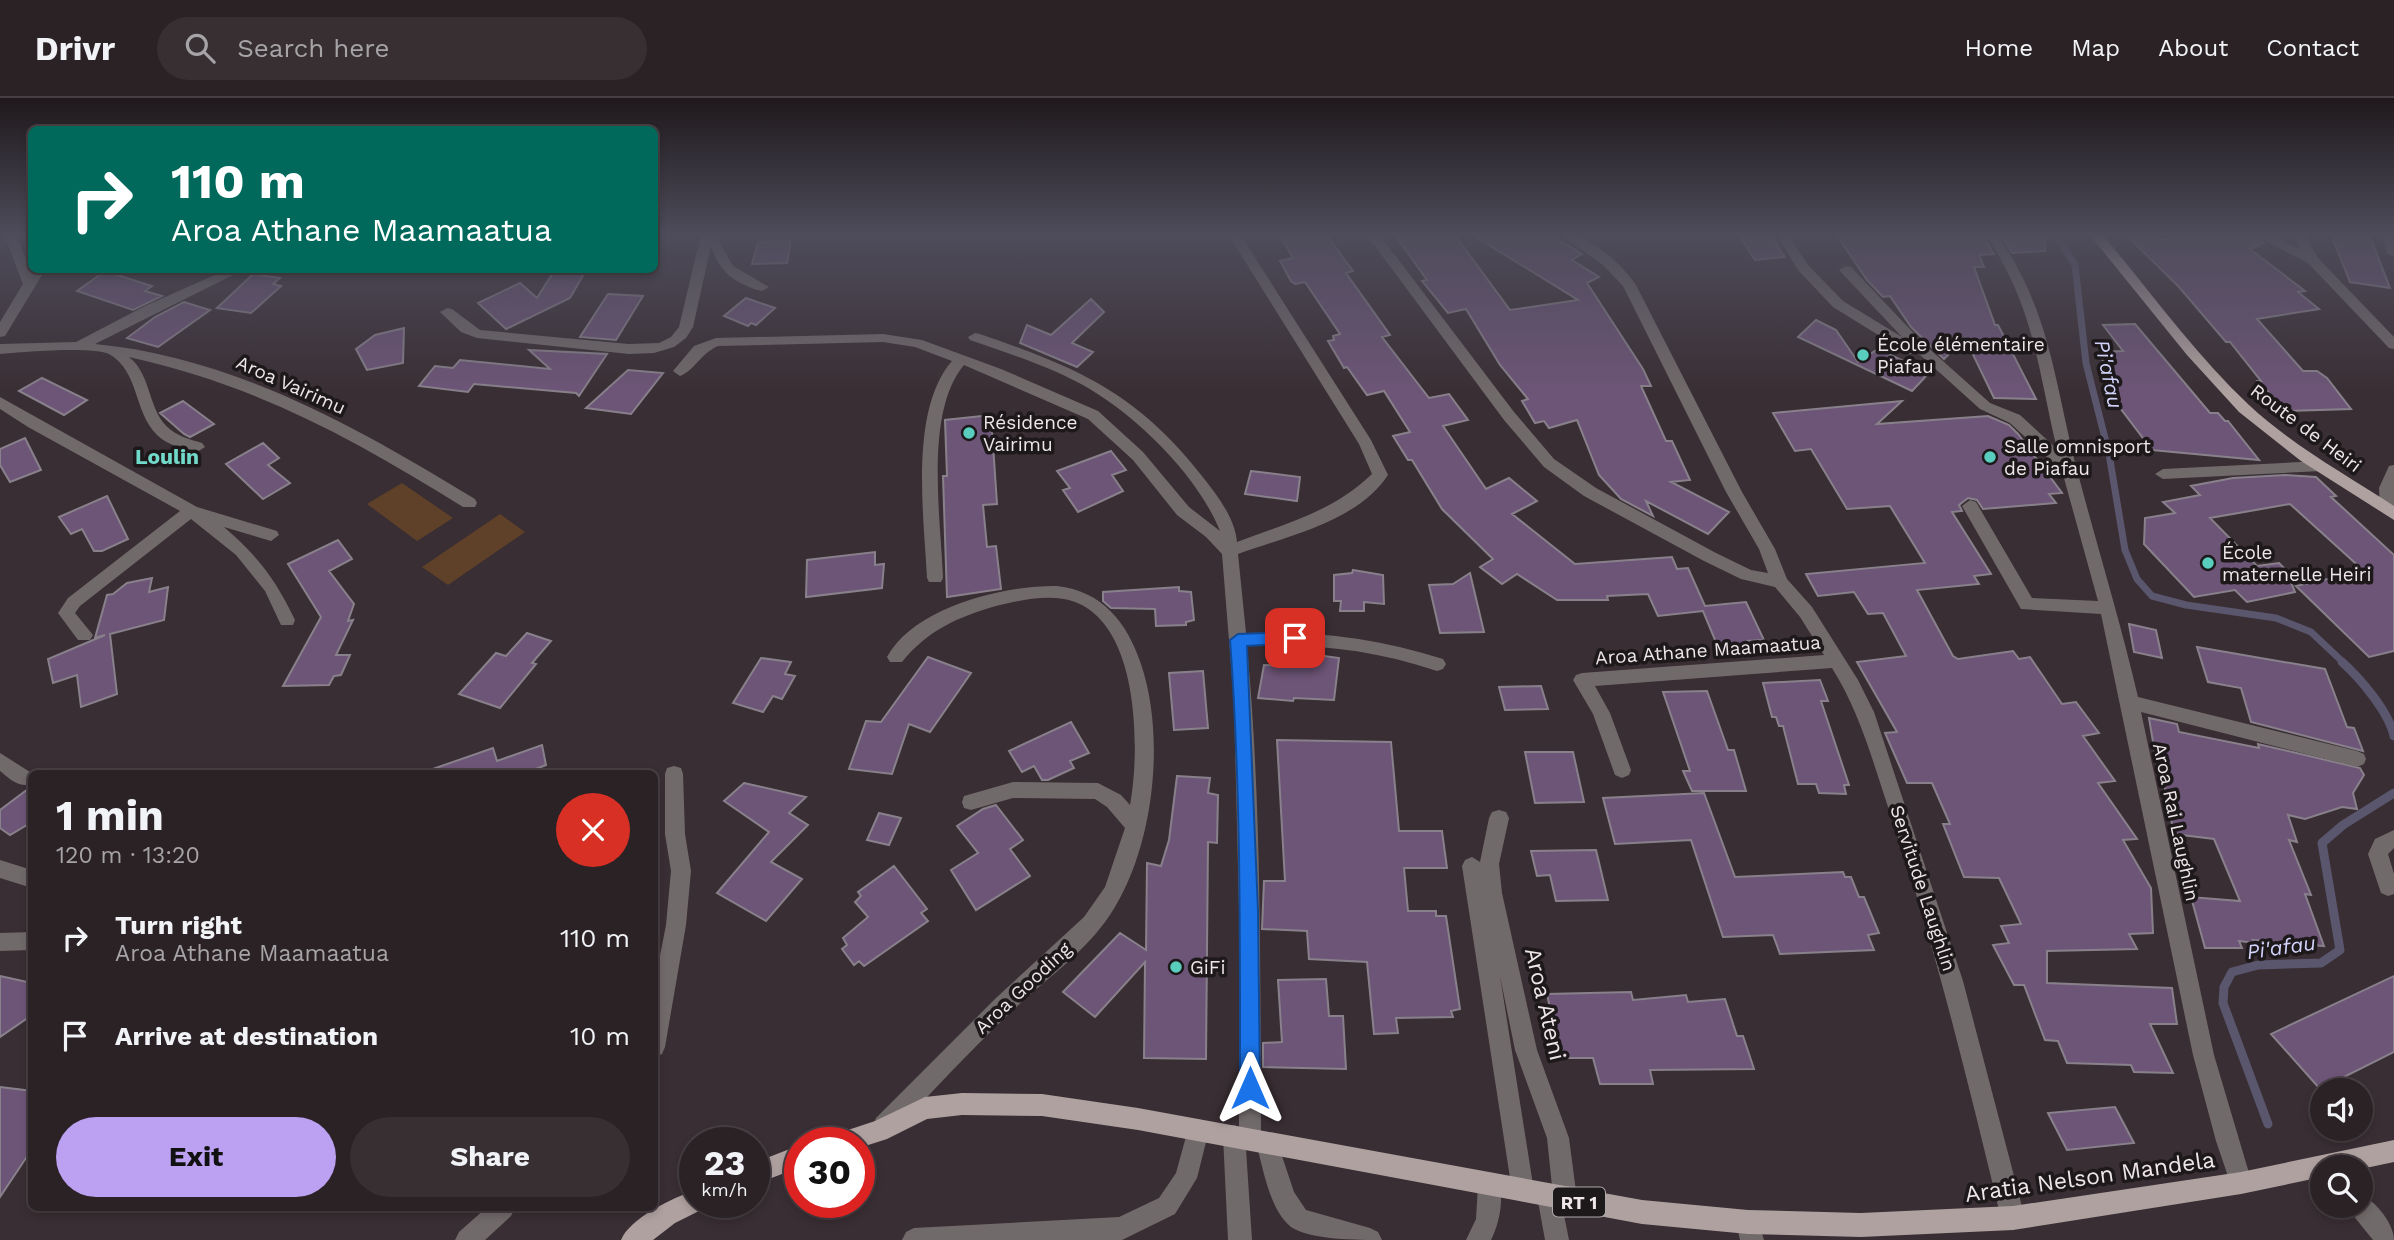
<!DOCTYPE html>
<html lang="en">
<head>
<meta charset="utf-8">
<style>
	body { margin:0; font-family:"Work Sans",sans-serif; background:#372f32; color:#f1f3f6; height:100vh; display:flex; flex-direction:column; font-size:26px; white-space:nowrap }
	* { box-sizing:border-box; margin:0 }
	p { font-size:23px; color:#a6a4a7 }
	.icon { flex:none; width:38px; height:38px; fill:none; stroke:currentColor; stroke-width:2; stroke-linecap:round; stroke-linejoin:round }
	.map { position:relative; flex:1; overflow:hidden }
	.panel { position:absolute; left:28px; top:672px; width:630px; height:441px; display:flex; flex-direction:column; background:#2b2226; border-radius:10px; box-shadow:0 4px 10px #0003,0 0 0 2px #473f43 }
	.panel>* { flex:none }
	.hud { position:absolute; left:28px; top:28px; width:630px; height:147px; border-radius:10px; box-shadow:0 4px 10px #0003,0 0 0 2px #473f43; background:#00695c; color:#fff; overflow:hidden }
	.tools { position:absolute; left:2310px; top:980px; display:grid; gap:14px }
	.tools a { display:grid; place-items:center; width:63px; height:63px; border-radius:50%; background:#2b2226; box-shadow:0 4px 10px #0003,0 0 0 2px #473f43; font-size:35px }
	.speed { position:absolute; left:679px; top:1029px; display:flex; gap:14px; font-size:35px; font-weight:700; text-align:center }
	.speed>* { display:grid; place-content:center; width:91px; height:91px; border-radius:50%; background:#2b2226; box-shadow:0 4px 10px #0003,0 0 0 2px #473f43; line-height:1 }
	.speed small { font-size:18px; font-weight:400 }
	.speed .limit { border:10px solid #d22; background:#fff; color:#111 }
	.pin { position:absolute; display:grid; place-items:center; width:60px; height:60px; color:#fff; margin:-30px; border-radius:14px; box-shadow:0 4px 10px #0006 }
	.me { position:absolute; width:77px; margin:-38px; rotate:0deg; stroke-linejoin:round; filter:drop-shadow(0 0 5px #0008) }
	.turn { display:flex; align-items:center; gap:24px; height:147px; padding:0 28px; font-size:32px }
	.turn .icon { width:91px; height:91px; stroke-width:2.5 }
	.turn b { display:block; font-size:49px; line-height:60px }
	.round { display:grid; place-items:center; flex:none; width:74px; height:74px; border-radius:37px; background:#372f32 }
	.overview { display:flex; align-items:center; justify-content:space-between; height:119px; padding:0 28px }
	h1 { font-size:42px; font-weight:700; line-height:52px }
	.button { display:flex; gap:14px; margin-top:auto; padding:14px 28px }
	.button a { flex:1; height:80px; border-radius:42px; background:#bca0f2; color:#111; font-size:28px; font-weight:700; line-height:80px; text-align:center }
	.button a+a { background:#372f32; color:#f1f3f6 }
	ul { padding:0; list-style:none }
	li { display:flex; align-items:center; gap:21px; height:98px; padding:0 28px }
	li div { flex:1 }
	li b { display:block; font-size:26px }
	li em { font-style:normal }
	header { display:flex; align-items:center; gap:42px; box-sizing:border-box; height:98px; padding:0 35px; background:#2b2226; border-bottom:2px solid #473f43 }
	header strong { font-size:33px }
	nav { display:flex; gap:38px; margin-inline-start:auto; font-size:24px }
	.search { width:490px; height:63px; background:#372f32; display:flex; align-items:center; gap:18px; box-sizing:border-box; padding:0 24px; border-radius:38px; color:#a6a4a7; font-size:26px }
	.map>svg:first-child { display:block }
</style>
</head>
<body>
<header>
<strong>Drivr</strong>
<div class="search"><svg class="icon" aria-label="search" viewBox="0 0 24 24"><circle cx="10" cy="10" r="6"/><path d="M15 15l6 6"/></svg>Search here</div>
<nav><a>Home</a><a>Map</a><a>About</a><a>Contact</a></nav>
</header>
<div class="map">
<svg width="2394" height="1142" viewBox="0 0 2394 1142">
	<rect width="100%" height="100%" fill="#392e33"/>
	<path fill="#5f4029" d="M402 385 453 420 417 443 367 406Z
		M500 416 525 434 448 487 422 469Z"/>
	<g fill="none" stroke-linecap="round" stroke-linejoin="round">
		<path stroke="#59566d" stroke-width="7" d="M2056 136 2075 167 2086 265 2109 356 2125 452 2137 481 2152 498 2186 507 2276 520 2311 534 2344 565"/>
		<path stroke="#59566d" stroke-width="9" d="M2342 564C2360 580 2389 614 2394 638
			M2268 1026 2223 905 2224 889 2232 874 2258 867 2321 865 2340 852 2322 745 2343 727 2394 695"/>
	</g>
	<path fill="#6d5577" stroke="#88818b" stroke-width="2" d="M1279 136H1326L1353 173 1346 175 1390 237 1382 239 1429 300 1449 296 1468 322 1443 328 1486 391 1509 380 1537 403 1512 416 1575 466 1672 459 1677 471 1688 470 1705 508 1746 504 1764 542 1748 543 1753 551 1720 554 1703 513 1658 518 1648 496 1607 498 1608 502H1557L1517 476 1502 486 1480 469 1493 461 1442 411 1412 362H1408L1393 338 1410 334 1384 293 1367 297 1347 269 1344 270 1328 243 1334 242 1333 238 1340 236 1305 184 1295 186 1291 183 1280 163 1293 160Z
		M1394 136H1454L1510 212 1578 202 1471 136H1549L1582 156 1572 162 1599 179 1587 185 1643 271 1651 288H1641L1666 343H1672L1690 382 1671 384 1729 414 1708 436 1646 403 1653 418 1621 401 1599 377 1577 322 1549 330 1544 323 1535 325 1522 303 1528 301 1500 267 1466 211 1448 215 1422 183 1427 182Z
		M1738 136H1769L1785 159 1755 162Z
		M1836 136H1982L1994 156 1979 157 1984 169H1974L1995 227H1998L2036 301 1994 300 1965 240 1944 261 1911 229 1890 198 1883 199 1867 182Z
		M2000 136H2045V153L2012 155Z
		M2125 136H2154L2160 141 2251 136 2264 145 2250 151 2305 193 2298 194 2319 211 2257 221 2303 273H2317L2327 280 2351 311 2286 313 2258 283H2261L2230 244H2226L2179 189Z
		M2331 136H2369L2390 190 2350 184Z
		M791 142 787 165 752 166 758 144Z
		M105 173 152 188 145 193 162 198 133 212 77 193Z
		M554 173 585 174 570 200 506 231 478 205 520 185 537 200Z
		M253 176 280 180 273 186 281 188 251 215 217 210Z
		M608 196 643 198 616 242 580 239Z
		M746 200 775 210 756 227 751 225 748 228 724 218Z
		M1091 201 1104 214 1072 245 1093 254 1077 269 1020 245 1027 227 1051 237Z
		M184 204 210 212 158 249 127 240 155 219Z
		M1816 222 1836 232 1858 264 1878 251 1929 275 1912 293 1798 239Z
		M2135 226 2210 315H2218L2225 323H2228L2259 362 2152 352 2105 290H2111L2100 254 2123 253 2103 227Z
		M404 230 403 265 367 272 356 251 375 237Z
		M529 252 607 256 579 298 576 295 474 286 468 294 419 288 435 268 453 270 460 262 550 271Z
		M628 272 663 275 631 316 586 310Z
		M42 280 87 302 64 317 19 293Z
		M183 303 214 326 190 339 184 336 160 315Z
		M1902 303 1877 326 1988 318 2009 327 2018 336 2062 395 2049 396 2056 405 1983 411 1977 402 1968 400 1959 407 1962 413 1952 414 1991 476 1974 478 1979 486 1917 492 1953 558 1958 561 2013 553 2019 561 2030 559 2062 606 2076 604 2099 635 2083 638 2115 683 2098 685 2137 741 2123 742 2151 790 2153 835 2129 836 2137 851 2047 853V885L2172 890 2177 926H2150L2173 975 2134 974 2131 967 2067 965 2058 943 2045 942 2024 887H2014L1993 847 2009 845 2001 828 2021 826 1999 780 1964 779 1943 726H1950L1932 685H1907L1885 635 1897 634 1857 564 1906 558 1883 515 1868 516 1854 494 1818 498 1806 476 1925 465 1890 408 1847 411 1811 351 1795 353 1773 315Z
		M991 317 997 406 983 407 987 449 996 448 1001 491 947 499 943 378H947L945 322Z
		M25 340 41 372 10 384 0 367V351Z
		M263 345 279 360 268 367 290 385 263 401 226 366Z
		M1111 353 1126 372 1112 377 1123 393 1078 414 1063 392 1070 390 1057 373Z
		M1251 373 1300 379 1297 403 1245 396Z
		M2285 377 2316 379 2336 398 2331 399 2394 457V553L2369 559 2296 488 2364 473 2290 406 2210 420 2257 468 2279 465 2286 472 2295 494 2247 504 2235 492 2194 499 2144 446 2145 420 2175 415 2163 404 2200 397 2191 388 2233 380Z
		M107 398 128 441 102 453H94L82 431 71 436 59 419Z
		M338 442 352 461 329 473 354 506 348 523 353 522 336 557H350L341 577 334 578 329 587 283 588 321 519 288 466Z
		M875 454V467L884 466 882 490 806 499 807 462Z
		M1353 472 1383 477 1384 506 1364 504V513H1340L1341 503H1334V477L1352 475Z
		M1470 475 1484 534 1440 535 1429 487 1453 486Z
		M152 480 149 494 168 489 164 522 110 536 117 596 81 609 77 577 53 585 48 561 105 537 95 540 107 497 113 496 127 485Z
		M1179 489V493L1191 494 1194 522 1186 524V527L1156 528 1155 511 1111 510 1103 503V494Z
		M2129 526 2156 532 2162 560 2134 554Z
		M527 535 551 543 532 565 536 566 500 610 459 596 496 555 506 558Z
		M2197 549 2325 571 2347 629 2354 630 2363 653 2251 624 2241 590 2208 584Z
		M1289 553 1339 560 1334 602 1294 600 1293 603 1258 600 1264 567 1286 568Z
		M928 559 971 575 930 634 909 626 892 676 849 671 866 623 881 624Z
		M761 560 791 564 785 576 795 578 782 601 773 598 763 614 733 605Z
		M1203 573 1208 630 1174 632 1169 575Z
		M1820 582 1828 603H1821L1849 687H1844L1846 696 1819 695 1816 686H1798L1783 628H1779L1776 619H1772L1763 585Z
		M1541 588 1548 611 1505 612 1499 589Z
		M1707 593 1728 652H1734L1746 693H1692L1683 673H1690L1663 594Z
		M2149 620 2177 626 2179 634 2259 650 2258 646 2360 670 2364 677 2353 695 2357 711 2342 709 2305 721 2288 717 2297 744 2289 742 2311 797 2305 796 2324 848 2253 842 2255 845 2239 843 2242 850H2205L2191 799 2240 803 2214 741 2174 736 2164 686 2158 674Z
		M1071 624 1089 655 1070 663 1074 670 1048 682H1042L1034 668 1022 674 1009 653Z
		M1277 642 1391 644 1399 733H1442L1447 770H1404L1408 813H1436V818H1446L1460 911 1451 913 1453 919 1396 920 1398 935 1374 936 1367 864 1309 861 1307 833 1262 831 1264 783H1285Z
		M542 647 546 667 523 676H430V672L493 650 497 663Z
		M1525 654H1573L1584 704 1535 705Z
		M1177 678 1210 680 1208 695 1218 697 1217 745 1208 744 1206 961 1144 960 1145 864 1095 919 1063 894 1120 835 1146 852 1147 765 1161 768 1169 742Z
		M744 685 806 699 789 715 808 727 771 764 802 781 766 823 717 795 769 734 724 703Z
		M32 688V724L10 737 0 730V712Z
		M1704 695 1735 779 1843 774 1845 779H1851L1859 799H1864L1879 835 1868 837 1874 852 1780 856 1773 837 1723 839 1691 742 1615 746 1603 700Z
		M996 707 1023 742 1010 751 1030 778 976 812 951 772 978 755 957 728 983 711Z
		M879 715 901 720 889 747 867 742Z
		M1596 752 1608 802 1556 803 1550 777 1537 778 1531 753Z
		M894 768 927 811 921 815 928 823 864 868 859 863 854 867 842 851 847 847 843 840 868 819 855 804 861 798 858 794Z
		M0 878 32 885V917L0 939Z
		M2394 878V954L2320 991 2271 936Z
		M1326 881 1329 918H1343L1346 971 1263 969V945L1282 944 1278 882Z
		M1631 894 1633 902 1686 897 1688 904 1725 901 1737 938H1743L1754 971 1650 972 1653 986H1600L1593 960H1560L1547 896Z
		M0 989 32 993V1051L0 1099Z
		M2115 1009 2134 1045 2067 1052 2048 1015Z"/>
	<g fill="none" stroke-linecap="round" stroke-linejoin="round">
		<path fill="#716a6a" fill-rule="evenodd" d="M4 136H16L31 173 45 172 5 238 0 239V224L23 186Z
			M701 136H715L733 168 769 189 762 193 757 192C732 183 719 173 711 148L693 229 686 240 674 249 654 255 629 256 477 240 461 234 440 214 447 210 452 211 480 232 629 246 659 245 671 239 679 229Z
			M1228 136H1240L1371 342 1388 377C1357 424 1287 438 1238 456L1246 535C1315 532 1377 540 1443 561L1446 566 1443 571 1437 573C1374 552 1313 545 1247 548 1262 710 1260 874 1261 1036L1267 1034 1275 1037 1294 1094 1306 1112 1370 1130 1378 1134 1382 1142C1358 1142 1310 1142 1291 1129 1270 1112 1264 1074 1257 1049L1250 1052 1246 1051 1252 1142H1228L1223 1038 1226 1030 1234 1027 1239 1029V813L1234 604 1222 456 1206 439 1177 417 1133 362 1088 321 964 267C924 314 941 422 943 480L941 484H929L927 480C924 418 909 312 952 263L915 249 883 244 718 248C700 256 694 273 680 278L673 273 694 248 716 240 883 236 922 242 1001 271 1098 313 1143 354 1189 409 1220 433C1197 376 1134 315 1081 286 1046 267 1007 255 970 242L968 239 975 235 980 236C1078 270 1136 294 1202 378 1217 397 1235 420 1237 444 1285 426 1334 413 1372 376L1359 346Z
			M1366 136H1379L1514 314 1554 361 1596 390 1716 455 1751 472 1768 475 1759 451 1726 394 1623 188 1603 167 1559 136C1589 135 1619 163 1636 187L1742 394 1775 451 1787 481 1812 509 1858 582 1874 614 1963 883 2025 1120 2021 1128 2013 1132 2005 1128 2001 1120C1968 985 1936 850 1891 718 1874 668 1861 616 1832 570L1595 588 1610 615 1631 672 1629 677 1622 680 1615 677 1593 616 1573 582 1576 577 1582 575 1824 557 1800 519 1775 489 1741 481 1704 463 1584 398 1544 369 1504 322Z
			M1776 136H1788L1808 167 1843 203 1902 239 1839 172 1846 168 1851 169 1925 247 1990 305 2020 317 2057 351C2037 268 2035 210 1985 136H1997C2051 214 2054 283 2077 372 2097 448 2120 522 2138 599L2357 653 2364 656 2366 661 2364 666 2357 669 2141 614 2214 957 2252 1085 2249 1093 2241 1096 2233 1093 2216 1043 2193 957 2101 516 2021 511 1962 408 1970 402 1976 404 2032 500 2098 503 2062 373 2010 325 1980 311 1919 256H1909L1833 209 1798 172Z
			M2253 136H2269L2300 151 2292 136H2304L2318 160 2394 239V251L2389 250 2308 165Z
			M2382 136H2394V159L2387 155Z
			M226 172H243L95 246C234 259 358 330 475 401L477 405 475 409H463C354 341 256 287 129 259 153 278 147 314 171 332 180 339 192 342 202 345L205 349 197 354C184 351 167 347 157 337 133 313 140 274 109 256 94 248 19 254 0 256V246L76 244 145 208Z
			M0 299 197 409 277 433 279 437 271 443 224 429C258 458 276 482 295 522L293 527H281L265 493 236 457 191 421 80 508 75 515 93 537 90 542H78L58 515 68 500 180 413 28 329 0 311Z
			M2321 363 2329 368 2321 373 2163 381 2155 376 2163 371Z
			M2394 367V415L2388 418 2380 412 2379 390 2389 368Z
			M1057 488C1102 493 1127 524 1141 566 1166 640 1154 751 1110 817 1084 856 1044 882 1011 914 970 953 931 995 892 1036L884 1039 876 1036 873 1028 876 1020 996 900 1084 819 1105 789 1125 730 1107 709 1095 701 1013 700 971 712 964 710 962 704 964 698 1013 684 1098 685 1121 697 1130 707C1140 653 1140 528 1075 504 1052 495 1020 502 996 508 958 519 928 532 902 564H890L887 559C914 509 1004 487 1057 488Z
			M0 655 30 674V686C18 690 9 680 0 673Z
			M674 668 681 670 683 676 685 736 691 773 686 827 665 949 662 956 654 959V888L666 827 671 773 665 736V676L667 670Z
			M1499 712 1506 714 1509 720 1499 766 1502 795 1537 952 1569 1040 1577 1101 1573 1109 1563 1112 1569 1142H1545L1537 1098 1541 1090 1552 1088 1547 1040 1515 952 1500 878 1534 1093 1531 1101 1523 1104 1515 1101 1512 1093 1462 768 1465 762 1472 759 1480 764 1489 720 1492 714Z
			M2394 732V750L2388 756 2394 776V796L2388 798 2381 795 2368 756 2375 741Z
			M0 762 32 772V790L0 780Z
			M32 834V852L0 853V835Z
			M1198 1021 1206 1024 1209 1032 1197 1080 1175 1116 1122 1142H902L906 1134 914 1130 1119 1119 1159 1100 1176 1075 1190 1024Z
			M1489 1076 1497 1079C1505 1099 1500 1124 1491 1142H1466L1476 1121 1478 1087 1481 1079Z
			M2361 1097C2376 1103 2394 1126 2394 1142H2373L2352 1116 2349 1108H2361Z
			M486 1110H515L511 1118 485 1142H455L459 1134Z
			M1748 1112 1756 1116 1764 1142H1740L1736 1124 1740 1116Z"/>
		<path fill="#afa1a0" fill-rule="evenodd" d="M2089 136H2102C2150 193 2194 255 2249 307 2292 347 2345 376 2394 408V422L2301 363 2239 314 2187 257Z
			M962 995 1042 996 1138 1010 1642 1102 1748 1112 1861 1115 2013 1108 2241 1074 2394 1042V1064L2361 1071 2322 1069V1079L2241 1096 2013 1132 1861 1139 1748 1136 1642 1126 1138 1032 1042 1018 962 1017 927 1021 887 1041 859 1050V1045H830L833 1037 875 1023 925 999Z
			M800 1047V1069L754 1087V1065Z
			M695 1092V1104H706L703 1111 675 1125 653 1142H621C630 1120 673 1100 695 1092Z"/>
	</g>
	<linearGradient id="sky" x2="0" y2="1"><stop stop-color="#1f191c"/><stop offset="0.46" stop-color="#4e4c5b"/><stop offset="1" stop-color="#4e4c5b" stop-opacity="0"/></linearGradient>
	<rect width="2394" height="296" fill="url(#sky)"/>
	<path fill="#1a73e8" stroke="#114b97" stroke-width="2" d="M1295 534 1301 536 1303 540 1301 545 1247 548 1258 813 1260 990 1257 997 1250 1000 1243 997 1240 990C1240 841 1241 691 1230 542L1238 536Z"/>
	<g fill="#5acebe" stroke="#1d181a" stroke-width="2.5">
		<circle cx="1863" cy="257" r="7"/>
		<circle cx="969" cy="335" r="7"/>
		<circle cx="1990" cy="359" r="7"/>
		<circle cx="2208" cy="465" r="7"/>
		<circle cx="1176" cy="869" r="7"/>
	</g>
	<g text-anchor="middle" dominant-baseline="central" stroke-width="7" stroke-linejoin="round" paint-order="stroke">
		<rect fill="#1d181a" stroke="#afa8ab" stroke-width="2" x="1553" y="1089.5" width="52" height="29" rx="5"/>
		<g font-size="18" font-weight="bold" fill="#eee6e9">
			<text x="1579" y="1104">RT 1</text>
		</g>
		<g font-size="19" fill="#eee6e9" stroke="#1d181a" text-anchor="start">
			<text x="1877" y="246">École élémentaire<tspan x="1877" dy="22">Piafau</tspan></text>
			<text x="983" y="324">Résidence<tspan x="983" dy="22">Vairimu</tspan></text>
			<text x="2004" y="348">Salle omnisport<tspan x="2004" dy="22">de Piafau</tspan></text>
			<text x="2222" y="454">École<tspan x="2222" dy="22">maternelle Heiri</tspan></text>
			<text x="1190" y="869">GiFi</text>
		</g>
		<g font-size="19" fill="#eee6e9" stroke="#1d181a">
			<text transform="translate(291 287) rotate(24)">Aroa Vairimu</text>
			<text transform="translate(2306 330) rotate(37)">Route de Heiri</text>
			<text transform="translate(1708 552) rotate(-4)">Aroa Athane Maamaatua</text>
			<text transform="translate(2176 724) rotate(78)">Aroa Rai Laughlin</text>
			<text transform="translate(1923 790) rotate(72)">Servitude Laughlin</text>
			<text transform="translate(1023 890) rotate(-43)">Aroa Gooding</text>
		</g>
		<g font-size="21" font-style="italic" fill="#d2d4fb" stroke="#1d181a">
			<text transform="translate(2109 276) rotate(78)">Pi'afau</text>
			<text transform="translate(2281 849) rotate(-8)">Pi'afau</text>
		</g>
		<g font-size="21" font-weight="bold" fill="#72daca" stroke="#1d181a">
			<text x="167" y="358">Loulin</text>
		</g>
		<g font-size="23" fill="#eee6e9" stroke="#1d181a">
			<text transform="translate(1545 906) rotate(77)">Aroa Ateni</text>
			<text transform="translate(2090 1079) rotate(-8)">Aratia Nelson Mandela</text>
		</g>
	</g>
</svg>
<div class="tools">
<a><svg class="icon" aria-label="sound" viewBox="0 0 24 24"><path d="M4 9h4l5-4v14l-5-4H4zM17 9q2 3 0 6"/></svg></a>
<a><svg class="icon" aria-label="search" viewBox="0 0 24 24"><circle cx="10" cy="10" r="6"/><path d="M15 15l6 6"/></svg></a>
</div>
<div class="speed"><div>23<small>km/h</small></div><div class="limit">30</div></div>
<div class="pin" style="left:1295px;top:540px;background:#d93025"><svg class="icon" aria-label="arrive" viewBox="0 0 24 24"><path d="M6 21V4h12l-3 4 3 4H6"/></svg></div>
<svg class="me" style="left:1250px;top:990px" viewBox="-20 -20 40 40"><path d="M0-17L14 15 0 8-14 15z" fill="#1a73e8" stroke="#fff" stroke-width="4"/></svg>
<div class="hud">
<div class="turn"><svg class="icon" aria-label="right" viewBox="0 0 24 24"><path d="M7 20v-9h11M14 6l5 5-5 5"/></svg><div><b>110 m</b>Aroa Athane Maamaatua</div></div>
</div>
<section class="panel">
<div class="overview"><div><h1>1 min</h1><p>120 m · 13:20</p></div><a class="round" style="background:#d93025;color:#fff"><svg class="icon" aria-label="close" viewBox="0 0 24 24"><path d="M6 6l12 12M18 6L6 18"/></svg></a></div>
<ul>
<li><svg class="icon" aria-label="right" viewBox="0 0 24 24"><path d="M7 20v-9h11M14 6l5 5-5 5"/></svg><div><b>Turn right</b><p>Aroa Athane Maamaatua</p></div><em>110 m</em></li>
<li><svg class="icon" aria-label="arrive" viewBox="0 0 24 24"><path d="M6 21V4h12l-3 4 3 4H6"/></svg><div><b>Arrive at destination</b></div><em>10 m</em></li>
</ul>
<div class="button"><a>Exit</a><a>Share</a></div>
</section>
</div>
</body>
</html>
